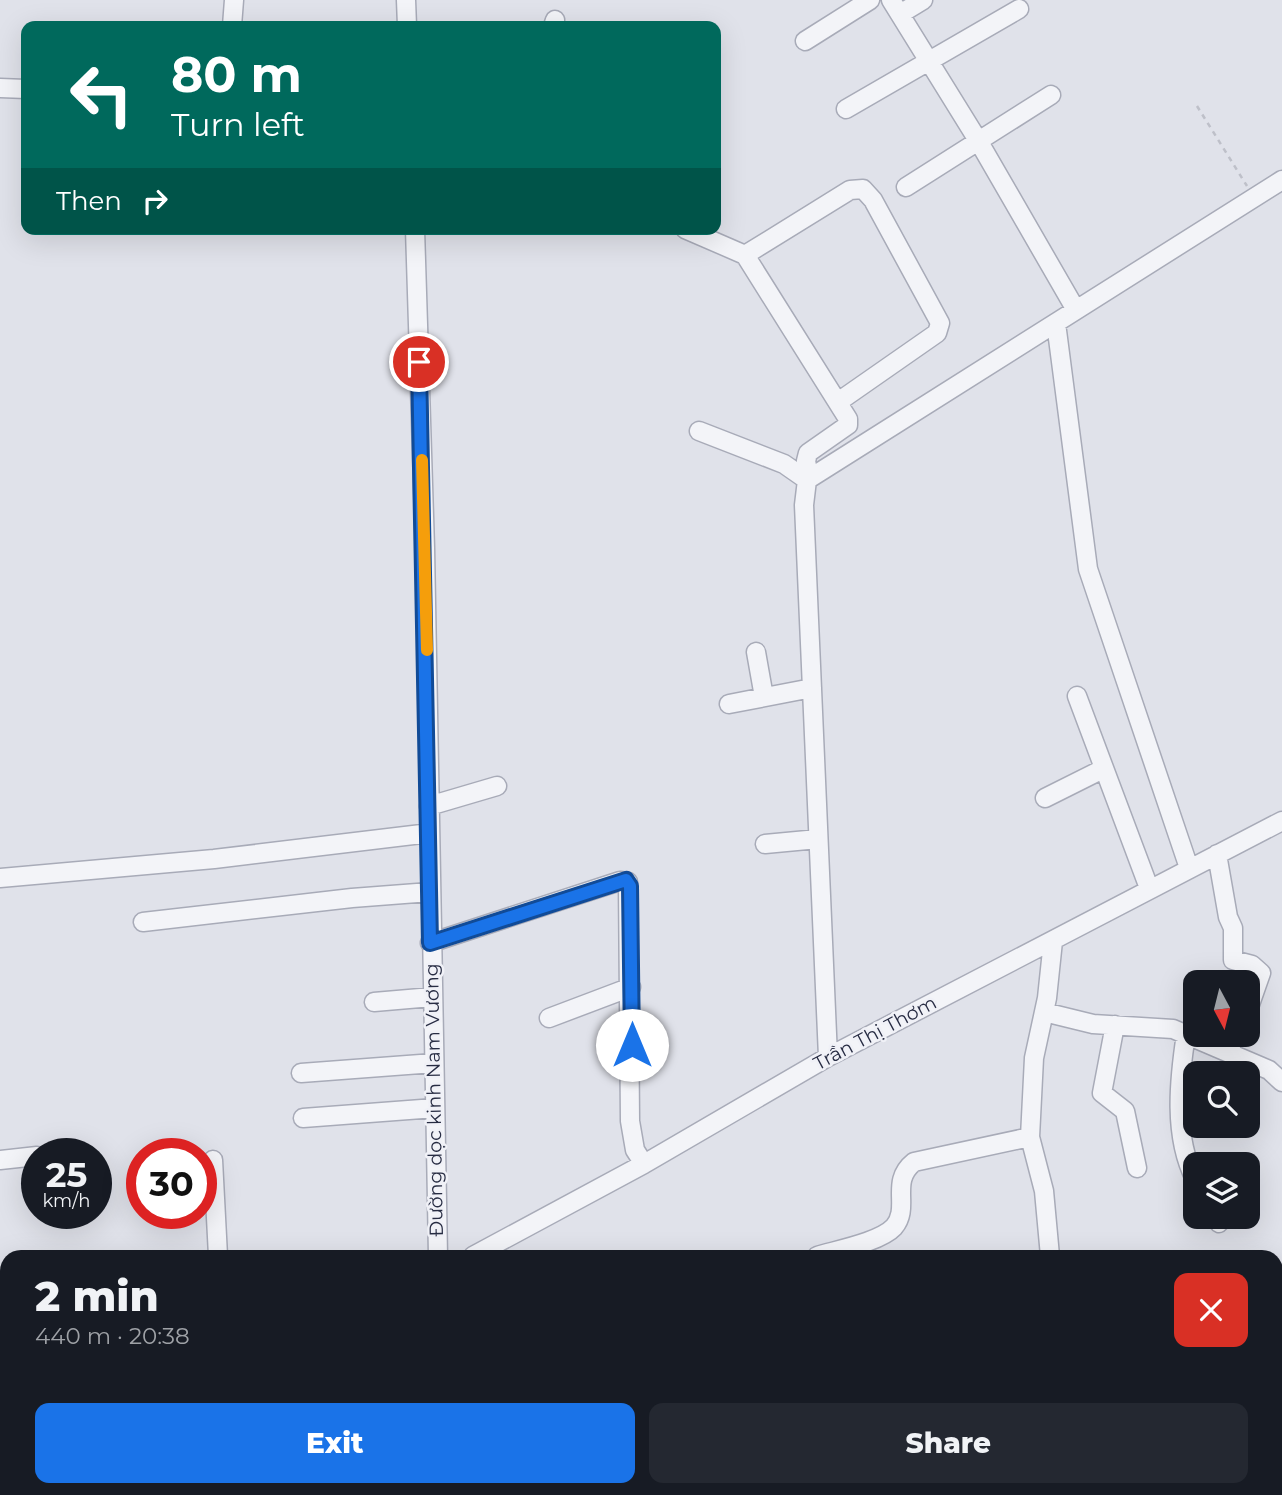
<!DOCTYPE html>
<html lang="en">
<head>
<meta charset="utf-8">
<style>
	body { margin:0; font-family:Montserrat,sans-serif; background:#242831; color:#f1f3f6; height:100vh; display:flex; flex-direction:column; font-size:26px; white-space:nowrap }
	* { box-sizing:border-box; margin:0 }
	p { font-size:23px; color:#9ea1a6 }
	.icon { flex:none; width:38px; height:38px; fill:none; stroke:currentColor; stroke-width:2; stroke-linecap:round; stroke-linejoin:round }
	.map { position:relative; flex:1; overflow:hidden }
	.side { position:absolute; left:0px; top:1250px; width:1283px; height:247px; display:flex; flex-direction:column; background:#171b24; border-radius:21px 21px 0 0; box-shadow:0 7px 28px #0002 }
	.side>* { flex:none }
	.hud { position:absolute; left:21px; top:21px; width:700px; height:214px; border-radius:14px; box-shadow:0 7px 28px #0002; background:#00695c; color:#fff; overflow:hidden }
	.needle { width:46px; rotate:173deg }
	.controls { position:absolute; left:1183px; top:970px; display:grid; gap:14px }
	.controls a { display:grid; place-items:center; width:77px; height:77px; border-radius:14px; background:#171b24; box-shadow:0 7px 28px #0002; font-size:35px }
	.speed { position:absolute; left:21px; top:1138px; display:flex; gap:14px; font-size:35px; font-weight:700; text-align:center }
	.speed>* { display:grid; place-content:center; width:91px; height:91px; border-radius:50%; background:#171b24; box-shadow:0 7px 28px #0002; line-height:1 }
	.speed small { font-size:18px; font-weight:400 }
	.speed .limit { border:10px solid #d22; background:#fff; color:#111 }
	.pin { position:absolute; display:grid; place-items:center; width:60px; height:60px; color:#fff; margin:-30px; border:4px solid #fff; border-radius:50%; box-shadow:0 2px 7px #0007 }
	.me { position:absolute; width:77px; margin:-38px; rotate:0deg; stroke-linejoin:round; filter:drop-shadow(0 0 5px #0008) }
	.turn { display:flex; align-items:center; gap:24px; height:147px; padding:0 35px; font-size:32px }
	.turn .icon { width:91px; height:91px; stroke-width:2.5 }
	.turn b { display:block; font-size:49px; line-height:60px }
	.then { display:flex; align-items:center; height:66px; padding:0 35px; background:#0003; gap:14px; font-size:26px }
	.round { display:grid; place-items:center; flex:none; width:74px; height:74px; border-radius:14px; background:#242831 }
	.head { display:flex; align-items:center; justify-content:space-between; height:119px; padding:0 35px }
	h1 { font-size:42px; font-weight:800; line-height:52px }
	.action { display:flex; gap:14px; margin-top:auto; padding:14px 35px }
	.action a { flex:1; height:80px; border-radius:14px; background:#1a73e8; color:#fff; font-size:28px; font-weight:800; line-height:80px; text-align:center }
	.action a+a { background:#242831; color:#f1f3f6 }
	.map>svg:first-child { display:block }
</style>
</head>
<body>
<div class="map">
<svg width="1282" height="1495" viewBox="0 0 1282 1495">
	<rect width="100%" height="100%" fill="#e0e2ea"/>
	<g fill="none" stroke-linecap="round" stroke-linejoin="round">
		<g stroke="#a8abb8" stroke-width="21">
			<path id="minor" d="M406 0 407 26
				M891 0 979 142 1076 310
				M900 14 923 0
				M232 26 234 0
				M553 26 555 20
				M805 41 870 0
				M0 88 26 89
				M846 109 1019 9
				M906 187 1051 95
				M415 229 425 548 438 1256
				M685 229 745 255 848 419V425L808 453 806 461 809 476
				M745 255 850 190 863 189 873 200 940 323 937 333 838 402
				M1056 323 1088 569 1189 868
				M699 431 784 464 807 480
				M756 652 764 697
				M1077 696 1149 888
				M729 704 812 688
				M1045 798 1103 769
				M429 806 497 786
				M765 844 818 839
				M1217 854 1228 917 1233 928V960L1252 965 1261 973 1248 1010
				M0 878 214 859 430 833
				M143 922 352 898 430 892
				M430 943 620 881 628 882 630 1121 635 1150 644 1164
				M374 1002 432 997
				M1044 1012 1093 1024 1173 1029 1269 1070 1282 1082
				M549 1018 631 987
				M1115 1025 1102 1093 1125 1111 1137 1168
				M1186 1034C1179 1080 1173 1136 1195 1179
				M1228 1052 1236 1034
				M828 1057 804 505 807 480 1282 180
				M301 1073 434 1063
				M303 1118 435 1108
				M0 1160 37 1156
				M213 1160 218 1256
				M1215 1216 1219 1223
				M473 1256 644 1164 828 1057 1282 821
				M817 1256C837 1250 880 1242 894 1227 911 1207 889 1182 914 1162L1030 1137
				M1050 1256 1044 1191 1030 1137 1034 1058 1047 998 1053 941
				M0 1309 7 1308
				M147 1489V1490
				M380 1489 381 1495
				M1228 1489 1233 1495"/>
		</g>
		<path stroke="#bec0c9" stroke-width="2.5" stroke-dasharray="5 5" stroke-linecap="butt" d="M1197 106 1247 186"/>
		<use href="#minor" stroke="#f3f4f8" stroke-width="18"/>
	</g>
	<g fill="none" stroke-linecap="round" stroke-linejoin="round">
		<g stroke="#114b97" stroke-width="18">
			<path id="route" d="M419 362 430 943 626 880 630 886 632 1045"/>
		</g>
		<use href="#route" stroke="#1a73e8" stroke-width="12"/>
		<path stroke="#f59e0b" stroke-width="12" d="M422 460 427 650"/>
	</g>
	<g text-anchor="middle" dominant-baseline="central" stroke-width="5" stroke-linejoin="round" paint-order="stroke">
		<g font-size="19" fill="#272c43" stroke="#f0f1f7">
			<text transform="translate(875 1033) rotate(-28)">Trần Thị Thơm</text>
			<text transform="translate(434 1100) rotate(-91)">Đường dọc kinh Nam Vương</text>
		</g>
	</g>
</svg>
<div class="controls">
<a><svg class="needle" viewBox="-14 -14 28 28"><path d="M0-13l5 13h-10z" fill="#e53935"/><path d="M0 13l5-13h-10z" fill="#9ea1a6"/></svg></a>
<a><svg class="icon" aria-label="search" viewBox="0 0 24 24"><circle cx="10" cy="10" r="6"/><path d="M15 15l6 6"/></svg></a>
<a><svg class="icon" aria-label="layers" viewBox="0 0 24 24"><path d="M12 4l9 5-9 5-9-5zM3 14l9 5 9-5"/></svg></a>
</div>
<div class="speed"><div>25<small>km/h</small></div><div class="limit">30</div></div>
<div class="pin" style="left:419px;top:362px;background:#d93025"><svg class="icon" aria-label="arrive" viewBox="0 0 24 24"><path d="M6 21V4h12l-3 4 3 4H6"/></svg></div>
<svg class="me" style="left:632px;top:1045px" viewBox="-20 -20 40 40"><circle r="19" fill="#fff"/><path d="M0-13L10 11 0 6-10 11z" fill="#1a73e8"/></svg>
<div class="hud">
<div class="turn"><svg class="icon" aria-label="left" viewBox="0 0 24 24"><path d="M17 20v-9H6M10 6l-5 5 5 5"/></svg><div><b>80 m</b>Turn left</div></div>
<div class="then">Then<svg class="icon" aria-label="right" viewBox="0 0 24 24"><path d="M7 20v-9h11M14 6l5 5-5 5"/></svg></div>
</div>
<section class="side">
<div class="head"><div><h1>2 min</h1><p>440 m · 20:38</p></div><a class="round" style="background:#d93025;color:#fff"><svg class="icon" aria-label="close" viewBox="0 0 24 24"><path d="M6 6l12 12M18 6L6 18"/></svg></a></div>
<div class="action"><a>Exit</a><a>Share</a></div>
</section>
</div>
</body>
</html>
